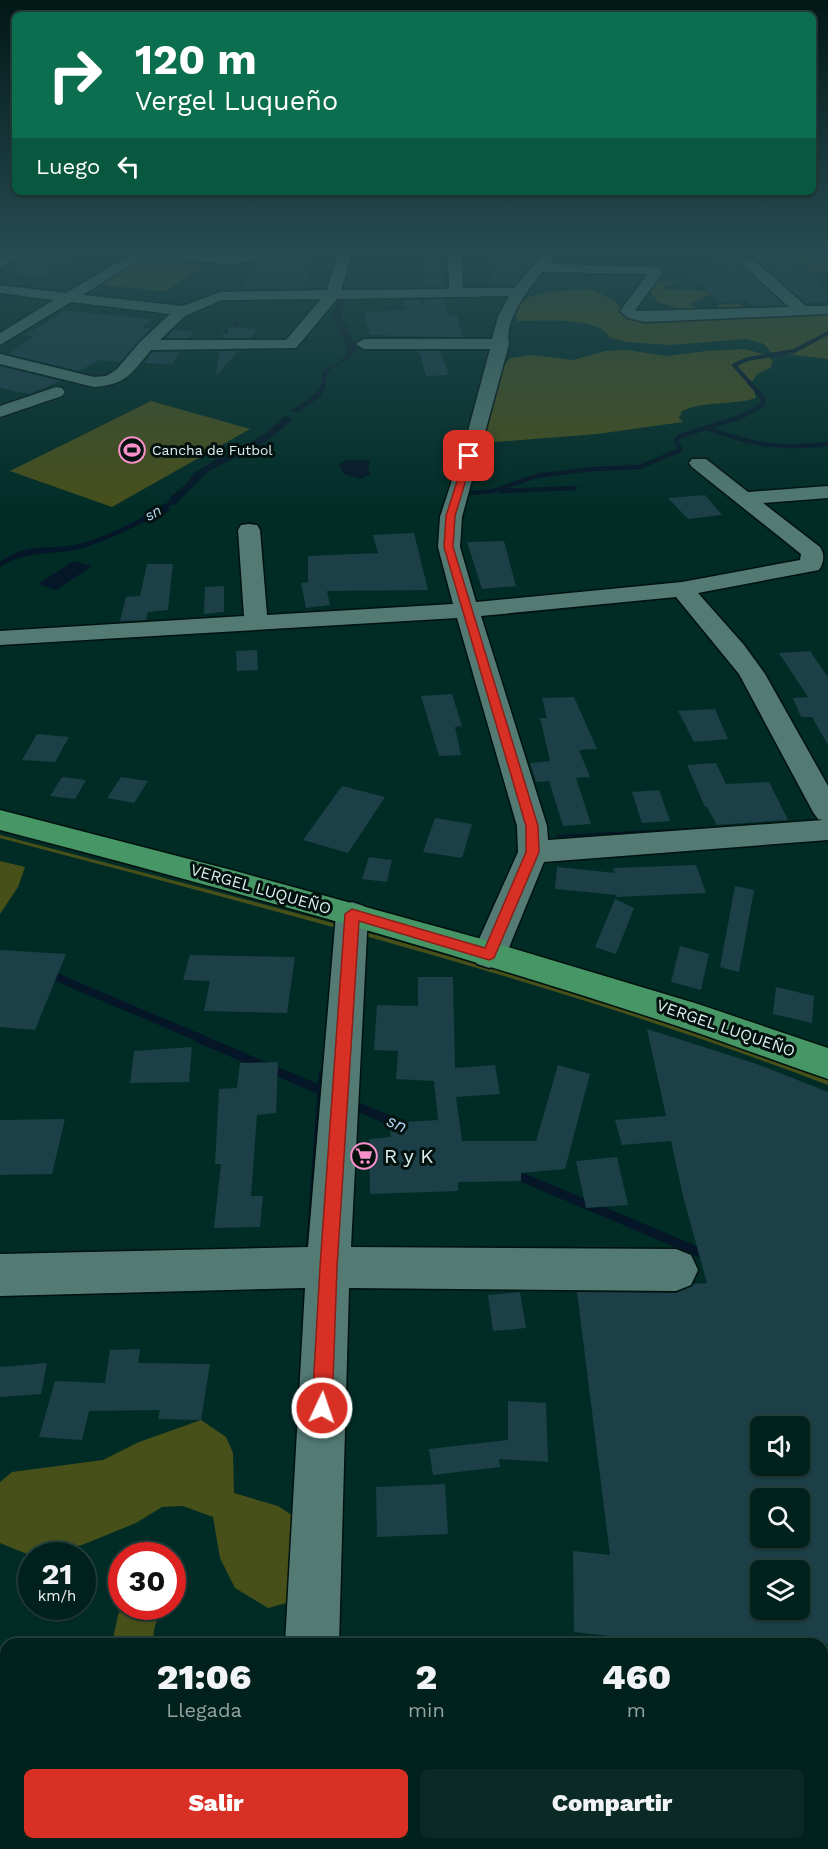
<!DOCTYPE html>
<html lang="es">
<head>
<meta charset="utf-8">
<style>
	body { margin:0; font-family:"Work Sans",sans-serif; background:#0b2925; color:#f1f3f6; height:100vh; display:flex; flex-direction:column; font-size:22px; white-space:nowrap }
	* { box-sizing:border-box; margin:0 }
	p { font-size:20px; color:#96a3a3 }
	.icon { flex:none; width:33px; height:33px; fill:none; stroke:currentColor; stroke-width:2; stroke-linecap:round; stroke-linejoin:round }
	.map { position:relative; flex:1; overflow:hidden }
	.sheet { position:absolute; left:0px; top:1638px; width:828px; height:212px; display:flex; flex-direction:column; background:#01211c; border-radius:18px 18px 0 0; box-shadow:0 2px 4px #0004,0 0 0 2px #233e3b }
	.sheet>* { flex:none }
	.guide { position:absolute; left:12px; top:12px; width:804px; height:183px; border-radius:9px; box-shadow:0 2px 4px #0004,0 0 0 2px #233e3b; background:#0b6e4f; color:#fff; overflow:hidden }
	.tools { position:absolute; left:750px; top:1416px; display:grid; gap:12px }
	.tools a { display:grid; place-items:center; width:60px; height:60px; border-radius:9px; background:#01211c; box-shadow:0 2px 4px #0004,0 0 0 2px #233e3b; font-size:30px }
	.speed { position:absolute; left:18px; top:1542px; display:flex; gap:12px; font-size:30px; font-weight:700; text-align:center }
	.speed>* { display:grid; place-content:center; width:78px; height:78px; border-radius:50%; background:#01211c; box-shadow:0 2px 4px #0004,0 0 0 2px #233e3b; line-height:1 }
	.speed small { font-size:15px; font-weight:400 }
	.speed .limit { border:9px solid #d22; background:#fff; color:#111 }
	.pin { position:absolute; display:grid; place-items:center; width:51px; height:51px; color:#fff; margin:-26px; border-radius:12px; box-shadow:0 3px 9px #0006 }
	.me { position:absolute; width:66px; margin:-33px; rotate:3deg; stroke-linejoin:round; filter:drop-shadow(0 0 4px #0008) }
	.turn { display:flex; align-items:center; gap:21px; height:126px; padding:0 24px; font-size:27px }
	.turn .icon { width:78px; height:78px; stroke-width:2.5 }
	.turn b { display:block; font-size:42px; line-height:51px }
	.then { display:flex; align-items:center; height:57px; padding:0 24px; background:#0003; gap:12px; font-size:22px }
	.eta { display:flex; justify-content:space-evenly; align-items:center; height:102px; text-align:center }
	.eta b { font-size:36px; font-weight:800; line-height:42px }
	.button { display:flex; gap:12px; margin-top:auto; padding:12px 24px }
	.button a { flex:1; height:69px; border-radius:9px; background:#d93025; color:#fff; font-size:24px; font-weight:800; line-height:69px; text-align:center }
	.button a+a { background:#0b2925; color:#f1f3f6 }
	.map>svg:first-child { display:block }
</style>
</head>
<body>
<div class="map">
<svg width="828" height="1849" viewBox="0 0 828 1849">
	<rect width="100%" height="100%" fill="#012c26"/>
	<path fill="#48501a" d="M788 253H805L816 260 828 262V271H805L809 269 806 266 813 265 792 261 786 257 790 255Z
		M143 259 205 265 166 291 101 285Z
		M670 280 678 282 665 286V289L709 291 712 294 690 303 691 306 705 312H722L718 306 719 304H738L749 309H828V359L771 352 764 344 747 339 669 345 628 342 610 338C600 316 539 321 517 321L516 309 528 297 556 291 591 289 614 300 624 312 678 316 679 309 658 302 647 287 655 282Z
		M745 349 764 354 773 361 770 368 757 374 752 382 756 398C731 406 706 400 682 411L679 418 683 422 597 434 481 443 478 398 510 358 532 355 573 360 605 351 626 350 667 356 706 351Z
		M151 401 250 429 112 507 10 471Z
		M0 835C278 908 558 978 828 1080V1085C559 982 278 912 0 838Z
		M0 861 25 867 18 887 0 914Z
		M201 1420 226 1437 233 1453 234 1493 278 1506 309 1526 305 1598 268 1608 235 1588 220 1558 213 1517 183 1506 162 1507 136 1523 82 1545 27 1554 0 1543V1482L12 1472 103 1460 139 1442Z
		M122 1607H162C159 1619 150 1630 155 1644H112L118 1615Z
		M822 1724 828 1726V1849H633L627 1844H822Z
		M6 1844H218L219 1849H116L103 1846 98 1849H2Z"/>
	<path fill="#041627" d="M345 298C344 310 336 314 347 326L346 329 357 346C350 364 343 360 329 370L325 380 326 387 320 397 299 412 290 411C307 399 326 394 322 371L341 361 347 353C347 339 338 330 332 319L336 304Z
		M285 416 293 418C283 429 264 444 251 450L243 448 266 433Z
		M239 450 246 452 209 471 175 505 169 498 186 484 194 473 215 460Z
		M347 460H370L368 469 371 474 360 479 344 474 339 464Z
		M163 504 170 509 168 512C140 523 114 538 86 547 56 556 27 549 0 567V562C32 540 45 552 79 544 101 539 146 518 163 504Z
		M74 561 92 566 56 590 38 584Z
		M810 822 557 837V835Z
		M319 1071H322L311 1248 306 1247Z"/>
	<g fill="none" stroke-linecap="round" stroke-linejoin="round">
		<path stroke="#041627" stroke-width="4" d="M221 341 237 322
			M750 383 734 365 748 359 794 351 828 333"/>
		<path stroke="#041627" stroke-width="4.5" d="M707 428C754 446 778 449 828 444
			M501 491 575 488
			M471 493 493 491 536 476 593 469 640 467 680 450 676 440 681 436 743 416 763 404 764 399 749 382
			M158 512 180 496"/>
		<path stroke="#041627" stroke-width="8" d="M49 974 202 1039"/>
		<path stroke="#041627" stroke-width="9" d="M198 1038 325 1092
			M349 1103 405 1127
			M512 1173 708 1256"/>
	</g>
	<path fill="#1c3f48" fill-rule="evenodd" d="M30 253H86L44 277 5 272 11 269H4Z
		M272 253H317L308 280 301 288 243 289 254 262 264 261Z
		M422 253H439L444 287H424Z
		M487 253H533V262L515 284H494Z
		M785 254 824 283H816L828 296V302L806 303 754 258H744L740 264 783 305 752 306 746 300 721 302 680 268 721 266 712 257Z
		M446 299 448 315 457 316 463 337 370 335 364 312 406 310 403 300H420L423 307 424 306V300Z
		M64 311 122 316 153 319 141 328H151L120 362 99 360 79 371 9 354 34 336 25 335Z
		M229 327 257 329 250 338H222L223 333 227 334Z
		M174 330 193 331 189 338H166Z
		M220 351H238L216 376Z
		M419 351H440L449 375 426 376Z
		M152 352H180L172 364 144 363Z
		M0 366 61 381 29 394 0 388Z
		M705 495 722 515 688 519 668 498Z
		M414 533 428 590 327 591 330 605 306 608 301 583 308 582V556L378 553 373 535Z
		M504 541 516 586 482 589 467 542Z
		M147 564H173L168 610 148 612 146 620 120 621 126 597 140 596Z
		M224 586V612L204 614 205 587Z
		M257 650 258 670 237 671 236 651Z
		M810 651 828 677V745L812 717H801L793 698 808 697 779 653Z
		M452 694 462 726 455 727 461 755 439 756 421 696Z
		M574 697 597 749 579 750 590 777 576 778 591 824 563 826 549 781 536 782 530 763 550 761 540 718H547L542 698Z
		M715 709 728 739 694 742 678 711Z
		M37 734 69 737 55 762 22 760Z
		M716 763 726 784 769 782 788 820 717 825 707 807H705L687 765Z
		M62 777 86 780 75 799 50 796Z
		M121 777 148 781 134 803 107 798Z
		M342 786 385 797 348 853 303 840Z
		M659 790 670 821 642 823 632 792Z
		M435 818 472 824 462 858 423 852Z
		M369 857 392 860 387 882 362 879Z
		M696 865 706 893 616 897 617 895 555 889 557 867 615 873 613 868Z
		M735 886 754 890 739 972 720 967Z
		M615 899 634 908 616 954 595 947Z
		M680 946 709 954 701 990 671 982Z
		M0 950 66 954 35 1030 0 1027Z
		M190 955 295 957 287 1013 204 1011 210 981 183 980Z
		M418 977H453L455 1068 495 1065 500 1094 456 1097 462 1141H536L558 1065 590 1074 565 1169 521 1173V1181L458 1182V1191L370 1194 369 1139 391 1137 389 1123 438 1120 434 1081 396 1079 398 1051 374 1050 377 1005 418 1006Z
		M776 987 814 996 812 1023 773 1014Z
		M647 1029 757 1064 828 1092V1644H621L620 1637 574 1632 573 1551 610 1555 577 1292 676 1293 694 1284 707 1283 684 1200 671 1141 622 1145 615 1120 666 1116ZM760 1426H800V1466H760ZM760 1498H800V1538H760ZM760 1570H800V1610H760Z
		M192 1047 189 1082 130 1083 134 1051Z
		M278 1062 276 1113 257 1115 251 1196H263L260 1227 214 1228 221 1164H215L219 1089 237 1088 240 1063Z
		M65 1119 52 1174 0 1175V1120Z
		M617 1157 628 1205 586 1208 576 1161Z
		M520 1292 526 1328 493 1331 488 1295Z
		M140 1349 138 1363 210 1364 201 1420 158 1419 160 1410 89 1411 82 1440 39 1437 55 1381 105 1383 110 1350Z
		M47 1363 41 1394 0 1397V1367Z
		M508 1401 546 1403 548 1462 499 1459 500 1467 433 1475 429 1449 508 1440Z
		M445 1484 448 1534 377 1537 376 1487Z"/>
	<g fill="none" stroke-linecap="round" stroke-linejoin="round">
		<g stroke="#01120f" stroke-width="3">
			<path id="minor" d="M11 253H28L0 268V259Z
				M166 253 229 255 267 253C247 272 198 260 172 257Z
				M338 253H352L341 290 449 289 448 253H462L463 288H514L544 253H557L549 264 660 267 663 273 635 310 637 311 789 307 744 266 742 263 744 260H754L806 306H828V314L645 322 628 318 620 311 648 274 542 272C528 290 504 320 509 344L462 517 460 547 476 602 682 582 800 560 801 554 692 467 689 463 692 459H706L748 492 828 486V498L763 503 820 547C825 554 824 563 819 570L698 593 744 645 765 674 828 786V840L544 862 506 955 501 964 489 968 477 964 472 955 518 852 517 826 457 618 0 645V631L244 616 238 530 241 525 249 524 257 525 260 530 267 615 453 604 438 547 440 517 468 431 490 349H364L356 344 364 339H492L498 317 509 296 337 299 296 348 151 350C132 373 126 385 94 387L0 364V354L94 377 106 376 116 370 140 342 170 314 71 302 0 345V333L54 300 0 293V285L66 293 130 255 135 256 137 259 135 262 83 295 183 306 220 292 327 290ZM321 299 286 340H160L185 316 222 300ZM676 597 739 674 813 812 818 819 823 820 548 840 547 826 481 616Z
				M56 387 62 388 65 392 62 396 0 417V406Z
				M352 902 364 906 368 914 351 1247 676 1249 691 1255 698 1270 691 1285 676 1291 349 1288 339 1644H285L305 1288 0 1296V1254L308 1247 336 914 340 906Z
				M0 1694H6V1750H0Z
				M271 1844H331V1849H271Z"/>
		</g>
		<g stroke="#01120f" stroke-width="3">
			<path id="major" d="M0 810 239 872 478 938 698 1004 828 1048V1079C769 1059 712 1037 653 1018 438 948 219 887 0 830Z"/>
		</g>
		<use href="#minor" fill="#537b74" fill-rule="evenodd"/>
		<use href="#major" fill="#479766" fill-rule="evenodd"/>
	</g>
	<linearGradient id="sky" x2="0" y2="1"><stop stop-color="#011815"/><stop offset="0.49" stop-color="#274b52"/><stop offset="1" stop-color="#274b52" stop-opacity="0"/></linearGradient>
	<rect width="828" height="512" fill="url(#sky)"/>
	<path fill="#d93025" stroke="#8d1f18" stroke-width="1.5" d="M469 453 473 456 455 516 453 547 538 826 539 852 494 958 489 960 359 921 337 1267 332 1408 329 1415 322 1418 315 1415 312 1408 320 1267 345 914 352 909 485 948 526 852V826L444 547 446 516 465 456Z"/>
	<defs>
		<g id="stadium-ring" transform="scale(1.35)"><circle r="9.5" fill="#03110f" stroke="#f990ca" stroke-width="1.5"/><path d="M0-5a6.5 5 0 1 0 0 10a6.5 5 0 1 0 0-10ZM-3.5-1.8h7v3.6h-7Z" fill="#f990ca"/></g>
		<g id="supermarket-ring" transform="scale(1.35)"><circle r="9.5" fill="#03110f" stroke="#f990ca" stroke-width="1.5"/><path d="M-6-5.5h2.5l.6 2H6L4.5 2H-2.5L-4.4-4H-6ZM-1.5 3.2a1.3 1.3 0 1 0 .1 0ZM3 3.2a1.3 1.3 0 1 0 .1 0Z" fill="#f990ca"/></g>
	</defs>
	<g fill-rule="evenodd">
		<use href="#stadium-ring" x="132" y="450"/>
		<use href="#supermarket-ring" x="364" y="1156"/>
	</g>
	<g text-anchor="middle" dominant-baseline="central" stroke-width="6" stroke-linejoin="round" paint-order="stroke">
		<g font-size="14" fill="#dcf1ed" stroke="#03110f" text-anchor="start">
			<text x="152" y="450">Cancha de Futbol</text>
		</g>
		<g font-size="15" font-style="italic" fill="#b2d2f1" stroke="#03110f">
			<text transform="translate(153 513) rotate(-31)">sn</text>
		</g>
		<g font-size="16" fill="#dcf1ed" stroke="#03110f">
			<text transform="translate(261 889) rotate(16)">VERGEL LUQUEÑO</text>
			<text transform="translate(726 1028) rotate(19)">VERGEL LUQUEÑO</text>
		</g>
		<g font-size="18" font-style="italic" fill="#b2d2f1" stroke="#03110f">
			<text transform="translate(397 1123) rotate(23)">sn</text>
		</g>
		<g font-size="20" fill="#dcf1ed" stroke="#03110f" text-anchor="start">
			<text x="384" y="1156">R y K</text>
		</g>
	</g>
</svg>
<div class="tools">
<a><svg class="icon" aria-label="sound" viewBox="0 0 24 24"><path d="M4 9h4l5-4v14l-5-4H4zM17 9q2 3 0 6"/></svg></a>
<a><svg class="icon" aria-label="search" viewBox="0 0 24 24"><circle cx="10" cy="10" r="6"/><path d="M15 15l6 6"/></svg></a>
<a><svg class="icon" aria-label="layers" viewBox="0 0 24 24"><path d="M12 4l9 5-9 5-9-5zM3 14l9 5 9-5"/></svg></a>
</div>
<div class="speed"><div>21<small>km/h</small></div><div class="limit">30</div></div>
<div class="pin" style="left:469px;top:456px;background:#d93025"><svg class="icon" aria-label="arrive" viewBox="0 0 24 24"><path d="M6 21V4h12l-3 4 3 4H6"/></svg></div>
<svg class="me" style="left:322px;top:1408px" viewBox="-20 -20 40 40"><circle r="17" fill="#d93025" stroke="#fff" stroke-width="3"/><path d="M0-11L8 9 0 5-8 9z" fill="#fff"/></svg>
<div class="guide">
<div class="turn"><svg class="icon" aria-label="right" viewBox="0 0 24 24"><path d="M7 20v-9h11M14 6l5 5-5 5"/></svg><div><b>120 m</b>Vergel Luqueño</div></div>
<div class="then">Luego<svg class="icon" aria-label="left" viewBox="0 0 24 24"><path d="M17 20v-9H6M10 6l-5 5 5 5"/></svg></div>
</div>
<section class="sheet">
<div class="eta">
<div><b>21:06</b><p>Llegada</p></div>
<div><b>2</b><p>min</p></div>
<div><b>460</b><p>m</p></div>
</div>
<div class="button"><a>Salir</a><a>Compartir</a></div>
</section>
</div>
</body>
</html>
